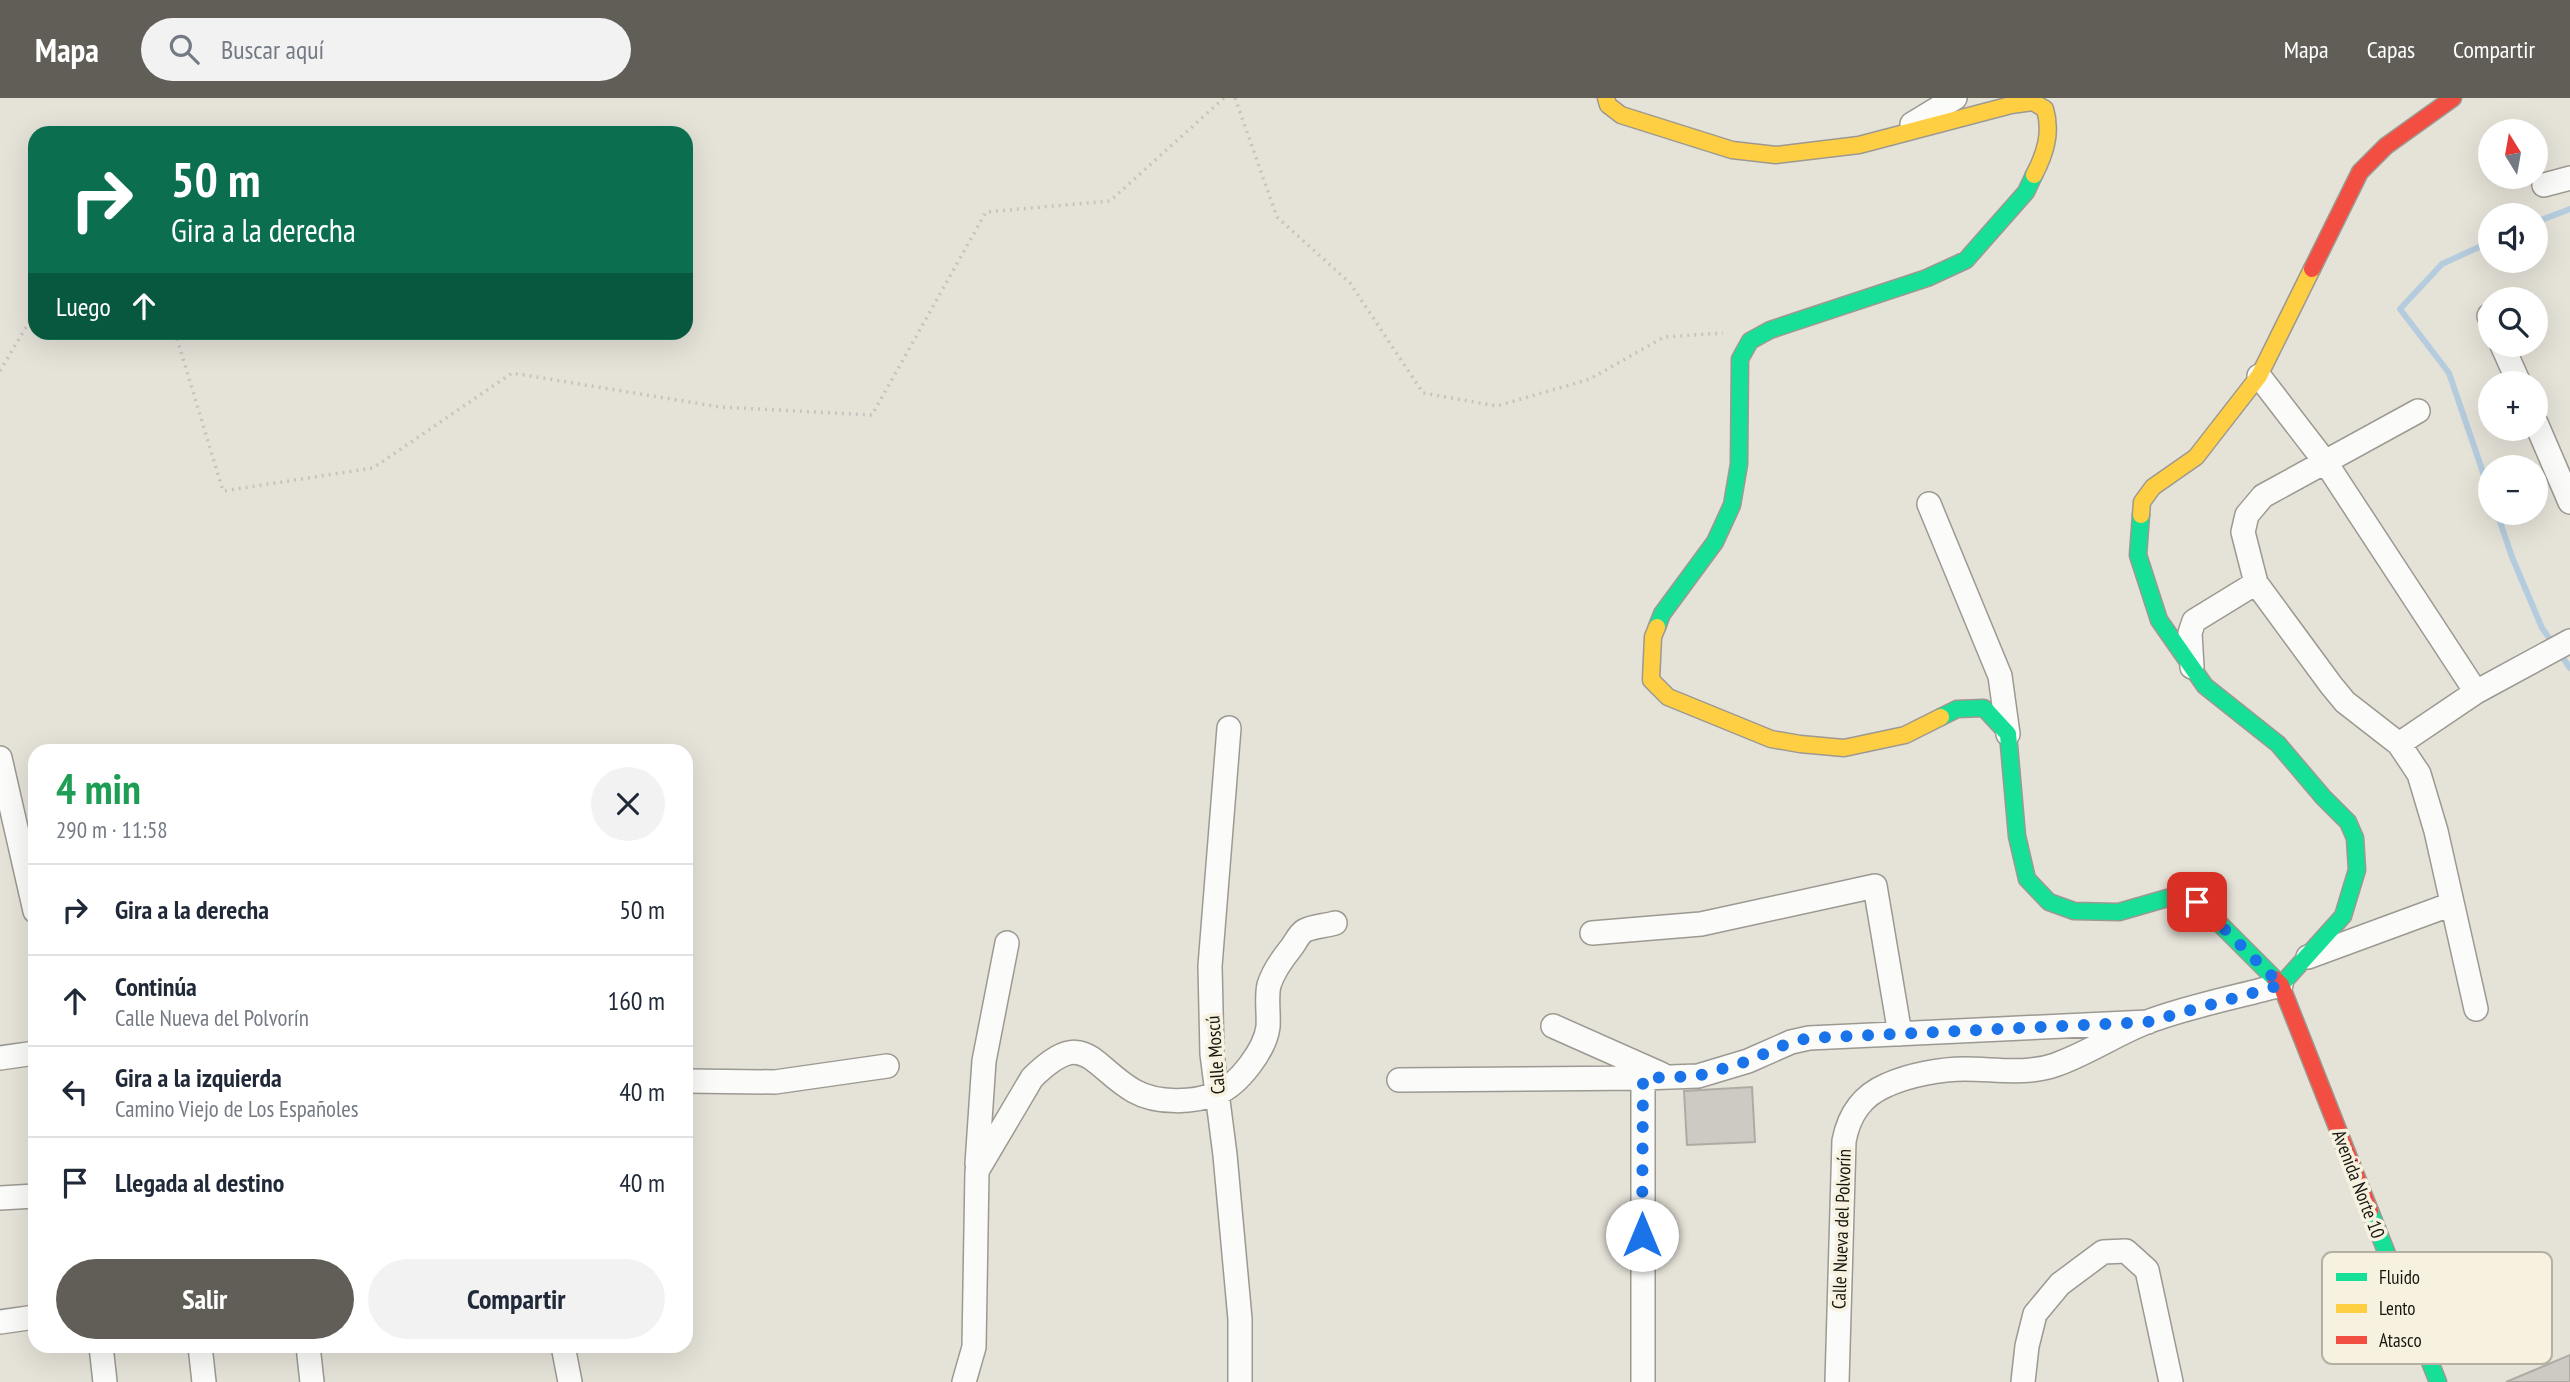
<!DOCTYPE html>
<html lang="es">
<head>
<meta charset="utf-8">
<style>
	body { margin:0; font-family:"PT Sans Narrow",sans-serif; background:#f2f2f3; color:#1f2937; height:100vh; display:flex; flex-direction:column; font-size:26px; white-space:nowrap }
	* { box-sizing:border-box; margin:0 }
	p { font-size:23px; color:#747a83 }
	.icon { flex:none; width:38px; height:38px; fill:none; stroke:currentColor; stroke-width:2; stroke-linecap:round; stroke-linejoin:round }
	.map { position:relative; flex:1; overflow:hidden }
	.panel { position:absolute; left:28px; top:646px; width:665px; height:609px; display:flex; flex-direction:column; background:#fff; border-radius:21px; box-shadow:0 7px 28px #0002 }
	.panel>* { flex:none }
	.hud { position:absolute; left:28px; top:28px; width:665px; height:214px; border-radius:21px; box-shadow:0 7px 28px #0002; background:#0b6e4f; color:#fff; overflow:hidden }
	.needle { width:46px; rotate:349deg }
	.controls { position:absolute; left:2478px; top:21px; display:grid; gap:14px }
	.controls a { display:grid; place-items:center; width:70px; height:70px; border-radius:50%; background:#fff; box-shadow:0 7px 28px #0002; font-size:35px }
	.pin { position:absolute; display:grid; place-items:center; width:60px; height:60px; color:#fff; margin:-30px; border-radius:14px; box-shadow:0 4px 10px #0006 }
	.me { position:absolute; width:77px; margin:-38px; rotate:0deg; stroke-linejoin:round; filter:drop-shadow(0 0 5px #0008) }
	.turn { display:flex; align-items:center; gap:24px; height:147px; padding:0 28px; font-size:32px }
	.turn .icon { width:91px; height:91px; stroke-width:2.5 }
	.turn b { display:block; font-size:49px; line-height:60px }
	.then { display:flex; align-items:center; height:66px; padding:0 28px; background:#0003; gap:14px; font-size:26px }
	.round { display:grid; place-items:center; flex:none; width:74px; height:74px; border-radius:37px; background:#f2f2f3 }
	.headline { display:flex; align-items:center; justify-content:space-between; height:119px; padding:0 28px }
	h1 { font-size:42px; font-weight:600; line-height:52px; color:#1e9e55 }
	.cta { display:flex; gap:14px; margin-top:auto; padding:14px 28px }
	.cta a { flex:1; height:80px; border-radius:42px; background:#605e57; color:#fff; font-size:28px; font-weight:600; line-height:80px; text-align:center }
	.cta a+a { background:#f2f2f3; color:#1f2937 }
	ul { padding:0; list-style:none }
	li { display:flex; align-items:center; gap:21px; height:91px; padding:0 28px; border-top:2px solid #e0e1e3 }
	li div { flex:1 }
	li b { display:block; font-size:26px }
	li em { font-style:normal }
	header { display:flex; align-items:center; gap:42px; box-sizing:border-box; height:98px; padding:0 35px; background:#605e57; color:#fff }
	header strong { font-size:33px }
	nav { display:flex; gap:38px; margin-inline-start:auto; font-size:24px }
	.search { width:490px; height:63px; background:#f2f2f3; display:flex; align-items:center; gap:18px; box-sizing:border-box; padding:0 24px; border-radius:38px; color:#747a83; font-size:26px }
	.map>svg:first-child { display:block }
</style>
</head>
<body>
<header>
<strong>Mapa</strong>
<div class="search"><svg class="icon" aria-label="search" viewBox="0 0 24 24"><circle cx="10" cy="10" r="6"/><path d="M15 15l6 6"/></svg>Buscar aquí</div>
<nav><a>Mapa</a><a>Capas</a><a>Compartir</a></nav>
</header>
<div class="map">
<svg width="2570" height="1284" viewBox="0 0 2570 1284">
	<rect width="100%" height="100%" fill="#e5e2d8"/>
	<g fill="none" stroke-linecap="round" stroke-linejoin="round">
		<path stroke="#b5ccde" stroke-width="6" d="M2536 124 2570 111
			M2490 144 2442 166 2400 211 2449 275 2490 395
			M2497 415 2512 459 2542 530 2570 570"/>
	</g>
	<path fill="#cdcac3" stroke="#adaba4" stroke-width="2" d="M1752 989 1755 1044 1687 1047 1684 993Z
		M2570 1257V1284H2506Z"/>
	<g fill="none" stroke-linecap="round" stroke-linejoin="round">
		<g stroke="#9c9992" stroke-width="26">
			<path id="street" d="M1912 26 1955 0
				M2544 87 2570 80
				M2489 218 2490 220
				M2502 247 2519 285
				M2259 278 2326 365 2476 594
				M2418 313 2263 398 2247 417 2243 434 2256 485 2331 587 2345 604 2399 646 2419 676 2436 733 2476 911
				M2536 325 2570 404
				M1929 406 2000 578 2008 636
				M2192 569 2190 535 2194 523 2256 485
				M1229 630 1210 868 1212 956 1225 1057 1240 1221V1284
				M2399 646 2476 594 2570 543
				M0 660 35 813
				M1592 835 1701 826 1875 788 1900 936
				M2308 859 2452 806
				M1553 928 1661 976
				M0 960 35 955
				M1399 982 1643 980
				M686 983 775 984 887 968
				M977 1066 984 963 1007 845
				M0 1100 35 1098
				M0 1224 35 1219
				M101 1248 105 1284
				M200 1248 204 1284
				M308 1248 312 1284
				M563 1248 570 1284
				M964 1284 974 1249 977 1073 1032 980C1085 928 1090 967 1134 993 1157 1006 1194 1005 1218 995 1239 986 1265 952 1268 929 1269 916 1266 899 1269 887 1273 874 1283 860 1291 850 1295 845 1299 836 1304 833 1312 828 1326 828 1335 825
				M1643 1284V980L1698 978 1748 963 1791 944 1809 940 2148 924
				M1837 1284 1844 1043C1849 1017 1861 998 1887 987 1909 977 1941 971 1965 971 1995 971 2026 977 2055 967 2087 956 2116 936 2147 924 2189 908 2237 899 2281 887
				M2023 1284 2027 1248 2035 1216 2060 1186 2103 1154 2126 1153 2147 1172 2171 1284"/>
		</g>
		<g stroke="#9c9992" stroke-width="19">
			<path id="fast" d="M2141 417 2138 457 2159 522 2205 588 2278 646 2323 699 2348 724 2355 740 2357 772 2343 818 2281 887
				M1657 529 1662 516 1715 444 1732 407 1739 366 1740 261 1750 243 1770 232 1927 180 1966 162 2026 94 2034 77
				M1941 619 1957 611 1984 610 2008 636 2017 738 2027 781 2049 804 2074 813 2119 814 2178 797 2198 804 2275 881
				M2370 1113 2438 1284"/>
		</g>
		<g stroke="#9c9992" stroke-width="19">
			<path id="slow" d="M1606 0 1608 7 1621 17 1732 52 1776 57 1859 47 2011 7 2033 4 2045 11C2052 35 2045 56 2034 77
				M2141 417 2142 404 2153 389 2196 359 2259 278 2312 171
				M1657 529 1653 539 1651 582 1668 599 1771 641 1800 646 1844 650 1905 637 1941 619"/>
		</g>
		<g stroke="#9c9992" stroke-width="19">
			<path id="jam" d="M2312 171 2360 74 2386 48 2453 0
				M2275 881 2281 887 2370 1113"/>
		</g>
		<path stroke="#c5c4c1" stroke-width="3.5" stroke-dasharray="2 5" stroke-linecap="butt" d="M1235 0 1277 119 1350 185 1423 295 1497 308 1590 281 1664 239 1723 235
			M175 234 223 393 373 370 512 275 720 309 872 317 986 114 1110 103 1224 0
			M0 273 35 214"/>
		<use href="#street" stroke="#fbfbf9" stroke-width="23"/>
		<use href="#fast" stroke="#16e098" stroke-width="16"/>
		<use href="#slow" stroke="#ffcf43" stroke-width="16"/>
		<use href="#jam" stroke="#f24e42" stroke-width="16"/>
	</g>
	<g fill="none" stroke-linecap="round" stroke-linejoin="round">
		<path stroke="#1a73e8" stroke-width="12" stroke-dasharray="0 21.6" d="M1642 1137 1643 980 1698 978 1748 963 1791 944 1810 940 2148 924 2281 887 2197 804"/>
	</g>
	<g text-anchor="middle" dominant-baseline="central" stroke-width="7" stroke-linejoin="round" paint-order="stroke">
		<g font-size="19" fill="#191711" stroke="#f7f2e0">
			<text transform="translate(1215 957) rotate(-94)">Calle Moscú</text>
			<text transform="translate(2359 1086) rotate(69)">Avenida Norte 10</text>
			<text transform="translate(1841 1131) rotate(-88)">Calle Nueva del Polvorín</text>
		</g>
	</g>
	<rect x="2322" y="1154" width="230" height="112" rx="10" fill="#f7f2e0" stroke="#b4b0a2" stroke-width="2"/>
	<rect x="2336" y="1175" width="31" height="8" fill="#16e098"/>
	<rect x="2336" y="1206" width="31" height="9" fill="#ffcf43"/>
	<rect x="2336" y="1238" width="31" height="8" fill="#f24e42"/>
	<g font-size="19" fill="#191711">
		<text x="2379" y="1186">Fluido</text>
		<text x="2379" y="1217">Lento</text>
		<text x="2379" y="1249">Atasco</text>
	</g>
</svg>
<div class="controls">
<a><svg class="needle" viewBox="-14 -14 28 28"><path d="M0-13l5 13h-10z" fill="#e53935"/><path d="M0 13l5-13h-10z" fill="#747a83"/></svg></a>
<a><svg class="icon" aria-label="sound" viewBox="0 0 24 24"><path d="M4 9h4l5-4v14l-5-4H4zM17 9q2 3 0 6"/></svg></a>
<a><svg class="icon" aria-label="search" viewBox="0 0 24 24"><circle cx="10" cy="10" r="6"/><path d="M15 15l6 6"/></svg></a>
<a>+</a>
<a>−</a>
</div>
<div class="pin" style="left:2197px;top:804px;background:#d93025"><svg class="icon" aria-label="arrive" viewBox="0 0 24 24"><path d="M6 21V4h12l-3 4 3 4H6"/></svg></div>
<svg class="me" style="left:1642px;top:1137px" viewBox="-20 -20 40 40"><circle r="19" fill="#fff"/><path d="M0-13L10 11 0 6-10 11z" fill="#1a73e8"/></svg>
<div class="hud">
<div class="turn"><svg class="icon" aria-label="right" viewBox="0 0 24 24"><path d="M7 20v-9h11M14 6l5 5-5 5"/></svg><div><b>50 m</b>Gira a la derecha</div></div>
<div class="then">Luego<svg class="icon" aria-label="ahead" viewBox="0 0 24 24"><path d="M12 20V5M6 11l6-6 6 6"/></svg></div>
</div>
<section class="panel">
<div class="headline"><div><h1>4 min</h1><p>290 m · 11:58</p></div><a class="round"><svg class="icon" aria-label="close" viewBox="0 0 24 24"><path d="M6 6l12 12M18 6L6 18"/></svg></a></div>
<ul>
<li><svg class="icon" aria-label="right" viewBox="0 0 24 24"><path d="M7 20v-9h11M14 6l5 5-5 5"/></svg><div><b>Gira a la derecha</b></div><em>50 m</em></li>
<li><svg class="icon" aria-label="ahead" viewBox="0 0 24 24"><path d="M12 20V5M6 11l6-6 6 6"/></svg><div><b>Continúa</b><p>Calle Nueva del Polvorín</p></div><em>160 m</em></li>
<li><svg class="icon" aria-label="left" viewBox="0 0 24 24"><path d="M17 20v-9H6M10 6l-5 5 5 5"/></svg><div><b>Gira a la izquierda</b><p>Camino Viejo de Los Españoles</p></div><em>40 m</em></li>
<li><svg class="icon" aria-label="arrive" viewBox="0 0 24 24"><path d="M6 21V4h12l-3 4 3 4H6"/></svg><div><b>Llegada al destino</b></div><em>40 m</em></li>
</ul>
<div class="cta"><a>Salir</a><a>Compartir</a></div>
</section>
</div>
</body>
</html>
